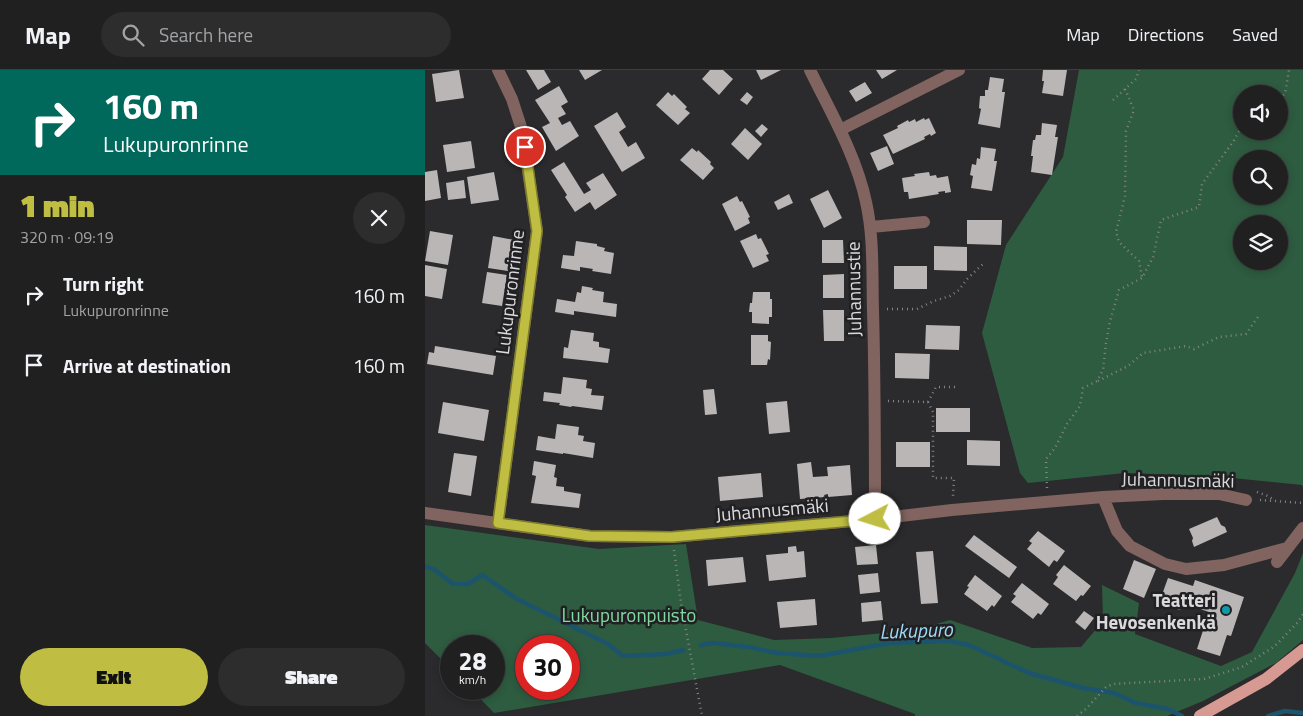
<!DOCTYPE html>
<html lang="en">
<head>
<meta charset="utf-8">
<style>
	body { margin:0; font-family:"Titillium Web",sans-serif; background:#2d2d2e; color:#f1f3f6; height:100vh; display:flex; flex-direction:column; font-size:19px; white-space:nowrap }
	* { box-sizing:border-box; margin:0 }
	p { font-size:16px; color:#a2a3a5 }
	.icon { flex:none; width:28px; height:28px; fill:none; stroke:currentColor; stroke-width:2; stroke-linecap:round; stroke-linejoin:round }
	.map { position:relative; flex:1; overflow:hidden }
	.drawer { display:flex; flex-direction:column; background:#202021; width:425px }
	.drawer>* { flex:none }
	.banner { background:#00695c; color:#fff; overflow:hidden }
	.tools { position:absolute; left:808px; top:15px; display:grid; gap:10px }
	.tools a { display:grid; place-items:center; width:55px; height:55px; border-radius:50%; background:#202021; box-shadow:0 2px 8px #0003,0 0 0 1px #3d3e3f; font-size:25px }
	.speed { position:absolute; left:15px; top:565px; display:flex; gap:10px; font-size:25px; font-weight:700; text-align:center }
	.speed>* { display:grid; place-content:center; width:65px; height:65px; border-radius:50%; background:#202021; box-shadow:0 2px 8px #0003,0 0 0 1px #3d3e3f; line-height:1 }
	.speed small { font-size:12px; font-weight:400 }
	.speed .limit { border:8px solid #d22; background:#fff; color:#111 }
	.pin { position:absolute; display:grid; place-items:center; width:42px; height:42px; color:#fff; margin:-21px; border:2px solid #fff; border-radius:50%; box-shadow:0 1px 5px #0007 }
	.me { position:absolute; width:55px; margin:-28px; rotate:265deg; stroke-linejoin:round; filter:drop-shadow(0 0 4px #0008) }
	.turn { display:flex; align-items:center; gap:18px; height:105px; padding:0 20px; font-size:22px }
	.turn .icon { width:65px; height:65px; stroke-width:2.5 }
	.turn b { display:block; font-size:35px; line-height:42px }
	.round { display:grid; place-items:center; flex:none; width:52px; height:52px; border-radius:26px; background:#2d2d2e }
	.summary { display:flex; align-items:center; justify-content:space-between; height:85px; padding:0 20px }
	h1 { font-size:30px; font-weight:800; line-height:38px; color:#bfbe42 }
	.primary-button { display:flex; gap:10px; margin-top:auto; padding:10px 20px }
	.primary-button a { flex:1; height:58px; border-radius:30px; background:#bfbe42; color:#111; font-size:20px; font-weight:800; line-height:58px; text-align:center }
	.primary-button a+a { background:#2d2d2e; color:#f1f3f6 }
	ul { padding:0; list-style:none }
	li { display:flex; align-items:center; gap:15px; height:70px; padding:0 20px }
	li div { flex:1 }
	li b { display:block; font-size:19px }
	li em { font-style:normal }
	header { display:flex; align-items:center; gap:30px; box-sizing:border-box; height:70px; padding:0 25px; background:#202021; border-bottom:1px solid #3d3e3f }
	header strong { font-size:24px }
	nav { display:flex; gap:28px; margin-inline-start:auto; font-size:18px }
	.search { width:350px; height:45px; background:#2d2d2e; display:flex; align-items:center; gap:12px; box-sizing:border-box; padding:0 18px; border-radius:28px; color:#a2a3a5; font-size:19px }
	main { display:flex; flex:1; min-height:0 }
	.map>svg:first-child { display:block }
</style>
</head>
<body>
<header>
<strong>Map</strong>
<div class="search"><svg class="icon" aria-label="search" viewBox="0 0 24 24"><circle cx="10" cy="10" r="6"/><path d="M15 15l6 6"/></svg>Search here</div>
<nav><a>Map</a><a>Directions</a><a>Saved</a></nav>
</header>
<main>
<section class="drawer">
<div class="banner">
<div class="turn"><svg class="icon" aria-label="right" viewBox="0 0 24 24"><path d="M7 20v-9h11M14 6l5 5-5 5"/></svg><div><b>160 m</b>Lukupuronrinne</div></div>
</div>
<div class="summary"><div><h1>1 min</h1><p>320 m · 09:19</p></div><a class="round"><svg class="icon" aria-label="close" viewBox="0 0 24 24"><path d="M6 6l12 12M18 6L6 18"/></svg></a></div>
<ul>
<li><svg class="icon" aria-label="right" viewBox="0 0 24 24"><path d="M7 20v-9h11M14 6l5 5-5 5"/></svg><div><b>Turn right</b><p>Lukupuronrinne</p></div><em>160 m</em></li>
<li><svg class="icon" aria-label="arrive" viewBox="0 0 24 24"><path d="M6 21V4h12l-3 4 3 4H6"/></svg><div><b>Arrive at destination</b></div><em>160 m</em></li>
</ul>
<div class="primary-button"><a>Exit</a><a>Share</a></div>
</section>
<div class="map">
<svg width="878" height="646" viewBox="0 0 878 646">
	<rect width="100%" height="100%" fill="#2b2a2c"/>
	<path fill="#2e5c40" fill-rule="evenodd" d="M654 0H878V417L877 415 788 406 700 403 603 413 595 403 557 263 581 175 638 87ZM816 24H854V61H816ZM816 89H854V126H816ZM816 154H854V191H816Z
		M0 455 174 479 261 474 273 550 349 570 406 568 491 560 525 550 607 578 656 577 678 551 677 515 714 533 710 564 796 596 827 582 870 503 878 483V570L851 593 778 631 742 646H490V644L355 595 69 643 46 619H69V576H26V599L0 573ZM101 576H144V619H101Z"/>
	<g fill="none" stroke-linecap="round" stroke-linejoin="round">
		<path stroke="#1c546d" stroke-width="4.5" d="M0 496 10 500 28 514H43L57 505 92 529 183 574 198 586 241 584 258 580
			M276 575 287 573 324 577 352 583 394 586 465 573 524 571 544 575 604 603 658 618 689 623 711 633 743 639 757 646
			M843 646 860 641 878 643"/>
	</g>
	<path fill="#b9b6b5" d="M34 0 39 28 11 32 7 4Z
		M101 0H119L126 12 113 20Z
		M154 0H177L160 10Z
		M285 0H298L308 9 294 25 277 9Z
		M331 0H356L336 10Z
		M451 0H472L457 9Z
		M618 0H642L638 26 617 23 619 11H617Z
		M565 7 579 9 577 22H580L575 58 553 54 556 39 554 38 555 26H560V20H563Z
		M440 12 447 23 431 32 424 21Z
		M134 16 143 32 136 36 141 44 133 48 137 55 145 51 154 66 131 81 117 57 125 53 110 30Z
		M243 22 247 26 249 24 262 37 260 39 265 43 253 55 231 35Z
		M322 22 328 27 322 35 315 30Z
		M192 42 201 57 194 62 203 77 211 72 220 88 197 102 169 56Z
		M499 48 500 50 504 48 511 63 506 66 505 64 499 67 500 69 468 84 458 65 473 58 472 56 483 50 484 52 490 49 491 52Z
		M617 53 632 55 630 67H633L627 105 606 102 608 86H606L608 70H610L611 65H616Z
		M337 54 343 59 336 67 330 61Z
		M320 58 337 74 323 90 306 74Z
		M46 71 50 98 22 102 18 75Z
		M462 76 469 94 453 101 445 83Z
		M556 77 571 79 569 91H572L567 121 546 118 548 106 545 105 547 94 551 95 552 88 555 89Z
		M267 78 272 82 273 80 286 92 285 94 289 98 278 110 255 90Z
		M139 92 159 124 166 120 161 113 178 103 192 125 170 140 165 132 150 142 140 127 142 125 126 100Z
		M12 100 16 128 0 131V102Z
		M69 102 74 130 46 134 42 107Z
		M504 102 505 106 511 105 512 108 523 106 526 122 520 123V121L513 122 514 124 484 129 483 122H479L477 108 490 106 489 104Z
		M39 110 41 128 23 130 21 113Z
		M403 120 417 148 399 158 385 129Z
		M364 124 368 133 353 140 349 132Z
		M312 126 315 132 317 131 325 147 323 148 325 153 310 161 297 134Z
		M542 150H577L576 175 542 174Z
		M5 161 28 165 23 195 0 191Z
		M331 164 333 169 336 168 344 184 341 185 344 191 328 198 315 171Z
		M68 166 89 170 83 201 63 198Z
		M397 170H418L419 193H397Z
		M151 171 172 174V176L180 178 179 181 189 183 186 204 167 201 168 199 155 197V201L136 198 138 185 149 186Z
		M509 176 542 177V201L509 200Z
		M0 195 22 199 17 229 0 226Z
		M469 196H502V219H469Z
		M62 202 82 205 77 236 57 233Z
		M419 204V228H398V205Z
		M157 216 168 218 167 220 179 222 178 232 192 234 191 247 149 241V245L130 242 132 229 150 232 152 222 156 223Z
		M328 222H345V229H347V247H344V254L327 253V242H324L325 233H327Z
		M398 240H419V271H399Z
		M501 255 535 256 534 280 500 279Z
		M146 260 169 263 168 271 174 272V277L185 279 183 293 138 288 139 277 143 278Z
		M326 265H343V271L346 272 345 290 343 289 342 295H326Z
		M10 276 71 286 68 305 2 294 4 282 9 283Z
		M470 283 505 284 504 309 470 308Z
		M138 307 162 310 161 318 167 319 166 325 179 326 177 340 147 336 146 337 134 335 135 333 118 331 119 322 136 324Z
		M289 319 292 344 280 345 278 320Z
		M362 331 365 362 344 364 341 333Z
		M18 332 64 340 59 371 13 363Z
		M511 338H545V362H511Z
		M132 354 154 357 153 365 159 366 158 371 170 373 168 388 138 383V384L111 380 113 366 130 369Z
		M542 370 575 371V396L542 395Z
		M471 372H505V397H471Z
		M29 383 52 386 46 426 23 422Z
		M109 391 131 395 129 407 132 408 131 416 139 417V421L156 424 154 438 106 433 111 406 107 405Z
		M386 392 388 407 403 406 402 397 425 395 427 425 403 427V424L399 425 400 427 375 429 372 394Z
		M336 403 338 427 295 431 293 407Z
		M792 447 796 455 800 457 802 462 769 477 767 471 768 468 764 459Z
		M613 461 640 481 632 492 629 490 624 497 602 479 607 473 604 471Z
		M549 465 592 497 584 508 540 476Z
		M451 475 453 494 432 495 430 477Z
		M371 476 372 482 379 481 381 507 344 511 341 485 363 483V477Z
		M508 481 513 533 496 534 491 482Z
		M318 487 321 512 283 516 281 490Z
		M709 490 731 499 719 528 698 519Z
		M639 495 666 516 658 526 656 525 651 531 628 514 633 507 631 505Z
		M453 503 455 522 435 524 433 505Z
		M550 505 577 526 569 537 567 535 562 541 539 524 544 517 542 516Z
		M743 508 768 516 770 510 819 527 806 566 802 565 795 586 772 579 784 542 757 533 755 540 734 533Z
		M597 513 624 534 616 545 613 543 608 549 586 532 591 526 588 524Z
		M390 529 392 555 355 558 352 532Z
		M456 531 458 550 437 552 436 533Z
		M659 541 669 548 660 560 650 552Z"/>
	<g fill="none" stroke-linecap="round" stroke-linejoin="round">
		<path stroke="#858486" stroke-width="2.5" stroke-dasharray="1 4" stroke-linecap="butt" d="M700 19 709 40 701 61 700 126 691 162 694 172 714 191 717 207
			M854 28 860 24 864 0
			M688 30 711 9 714 0
			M462 239H492L509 231 525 226 534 220 542 209 559 193
			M673 311 703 296 718 283 761 276 769 279 794 267 821 264 835 244
			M463 331 503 332 511 317H533
			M503 332 508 342V408H529L528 426
			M622 418 621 389 630 378 642 354 655 336 658 318 672 311 678 300 681 273 685 251 694 220 717 208 728 187 736 150 774 137 777 114 808 72 816 58
			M832 422 843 426 849 430
			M835 430 878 433
			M249 480 256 533 277 646
			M652 646 661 639 681 617 688 614 779 609 817 597 850 576 873 552 878 544"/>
		<path stroke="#81635f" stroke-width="12" d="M73 0 87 29 97 60 112 161 73 453
			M385 0C406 43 431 85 441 132 449 167 447 205 448 241 450 310 450 380 450 449
			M415 60 534 0
			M446 157 499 152
			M678 427 692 461 705 476 740 494 761 499 799 495 862 478
			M0 443 165 466 247 467 450 449 527 440 678 427 738 424H794L821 430
			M852 492 878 458"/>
		<path stroke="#d79a93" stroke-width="12" d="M775 646 841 609 878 580"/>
	</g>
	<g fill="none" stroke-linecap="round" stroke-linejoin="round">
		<g stroke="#7c7c2b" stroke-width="12">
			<path id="route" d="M100 77 112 161 73 453 165 466 247 467 450 449"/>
		</g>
		<use href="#route" stroke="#bfbe42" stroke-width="9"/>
	</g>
	<circle fill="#0f9aa8" stroke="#212022" stroke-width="2" cx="801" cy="540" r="5"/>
	<g text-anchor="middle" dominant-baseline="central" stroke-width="5" stroke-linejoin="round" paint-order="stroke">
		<g font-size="19" fill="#dad9db" stroke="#212022">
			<text transform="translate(428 219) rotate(-91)">Juhannustie</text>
			<text transform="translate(84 222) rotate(-83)">Lukupuronrinne</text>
			<text transform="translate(753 409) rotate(1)">Juhannusmäki</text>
			<text transform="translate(347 439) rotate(-5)">Juhannusmäki</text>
		</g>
		<g font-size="19" font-weight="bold" fill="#dad9db" stroke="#212022" text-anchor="end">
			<text x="791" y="529">Teatteri<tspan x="791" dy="22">Hevosenkenkä</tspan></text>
		</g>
		<g font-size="19" fill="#80daa2" stroke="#212022">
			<text x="204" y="544">Lukupuronpuisto</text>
		</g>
		<g font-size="20" font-style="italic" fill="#9fd7f5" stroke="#212022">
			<text transform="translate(491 560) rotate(-2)">Lukupuro</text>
		</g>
	</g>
</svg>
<div class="tools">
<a><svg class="icon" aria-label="sound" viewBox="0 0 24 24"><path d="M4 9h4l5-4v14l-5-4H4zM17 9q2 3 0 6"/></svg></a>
<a><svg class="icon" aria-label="search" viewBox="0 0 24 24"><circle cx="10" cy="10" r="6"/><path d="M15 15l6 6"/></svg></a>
<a><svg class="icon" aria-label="layers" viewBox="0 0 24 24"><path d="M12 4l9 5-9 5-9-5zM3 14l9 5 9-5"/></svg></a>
</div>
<div class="speed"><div>28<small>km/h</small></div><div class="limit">30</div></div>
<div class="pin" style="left:100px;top:77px;background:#d93025"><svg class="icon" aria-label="arrive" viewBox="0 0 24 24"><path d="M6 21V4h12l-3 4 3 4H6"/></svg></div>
<svg class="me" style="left:450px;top:449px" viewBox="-20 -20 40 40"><circle r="19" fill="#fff"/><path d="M0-13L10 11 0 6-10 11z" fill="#bfbe42"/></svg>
</div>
</main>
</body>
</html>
